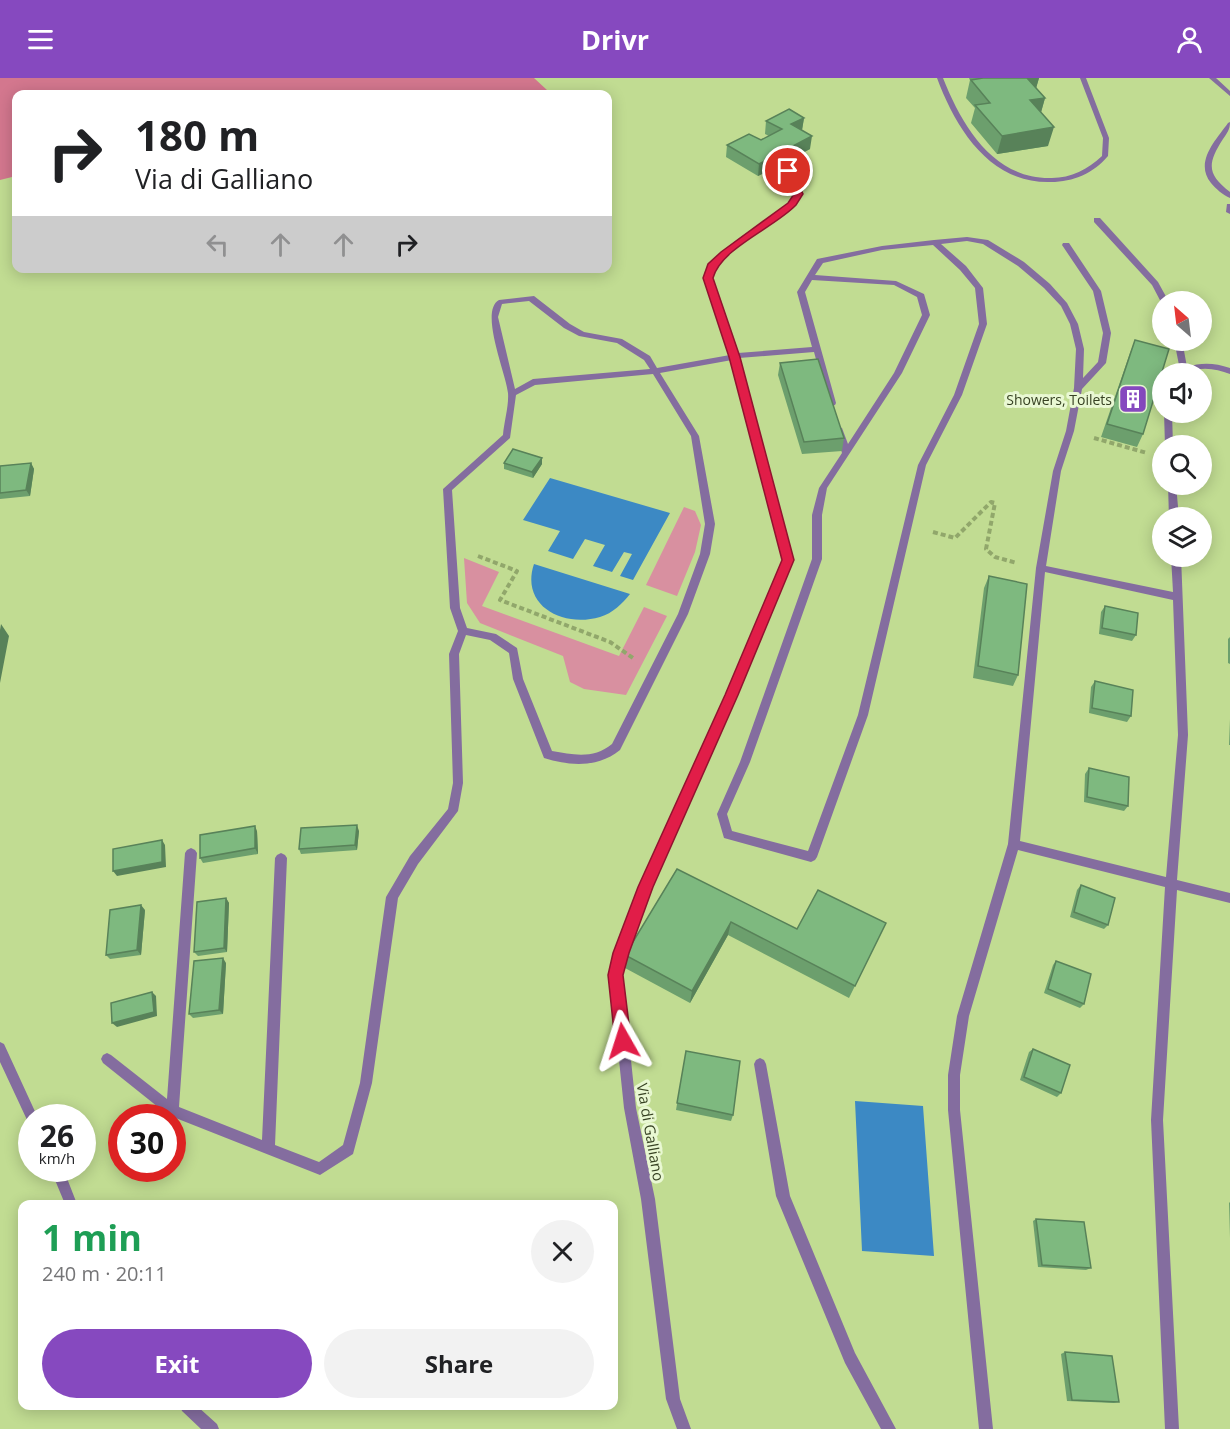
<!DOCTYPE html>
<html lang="en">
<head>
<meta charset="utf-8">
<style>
	body { margin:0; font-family:"Open Sans",sans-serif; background:#f2f2f2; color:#202124; height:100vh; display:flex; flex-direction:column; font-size:22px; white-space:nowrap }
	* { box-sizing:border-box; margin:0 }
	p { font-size:20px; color:#757577 }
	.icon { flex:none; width:33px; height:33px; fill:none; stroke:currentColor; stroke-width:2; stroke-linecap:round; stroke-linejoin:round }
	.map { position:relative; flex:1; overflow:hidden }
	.side { position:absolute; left:18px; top:1122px; width:600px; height:210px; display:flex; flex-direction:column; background:#fff; border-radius:12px; box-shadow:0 3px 15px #0003 }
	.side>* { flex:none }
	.top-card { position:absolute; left:12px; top:12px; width:600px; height:183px; border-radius:12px; box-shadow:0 3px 15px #0003; background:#fff; color:#202124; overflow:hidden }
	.needle { width:39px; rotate:332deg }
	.controls { position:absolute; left:1152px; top:213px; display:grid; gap:12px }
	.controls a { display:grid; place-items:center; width:60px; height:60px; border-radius:50%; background:#fff; box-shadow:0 3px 15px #0003; font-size:30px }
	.speed { position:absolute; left:18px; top:1026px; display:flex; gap:12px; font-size:30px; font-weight:700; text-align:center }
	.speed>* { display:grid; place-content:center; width:78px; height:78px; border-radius:50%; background:#fff; box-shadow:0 3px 15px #0003; line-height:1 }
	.speed small { font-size:15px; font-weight:400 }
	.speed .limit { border:9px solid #d22; background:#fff; color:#111 }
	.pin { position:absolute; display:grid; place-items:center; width:51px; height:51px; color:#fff; margin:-26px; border:3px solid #fff; border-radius:50%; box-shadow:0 2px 6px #0007 }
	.me { position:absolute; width:66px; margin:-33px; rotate:354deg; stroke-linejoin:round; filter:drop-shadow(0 0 4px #0008) }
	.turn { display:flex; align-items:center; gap:21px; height:126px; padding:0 24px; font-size:27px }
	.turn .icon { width:78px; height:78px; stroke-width:2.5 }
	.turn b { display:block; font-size:42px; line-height:51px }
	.lanes { display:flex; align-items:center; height:57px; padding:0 24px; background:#0003; justify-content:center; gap:30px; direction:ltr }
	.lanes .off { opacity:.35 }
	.round { display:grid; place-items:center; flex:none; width:63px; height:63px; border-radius:32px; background:#f2f2f2 }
	.head { display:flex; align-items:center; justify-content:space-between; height:102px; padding:0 24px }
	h1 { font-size:36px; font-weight:700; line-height:45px; color:#1e9e55 }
	.button { display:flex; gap:12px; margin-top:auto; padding:12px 24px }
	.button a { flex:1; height:69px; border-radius:36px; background:#8649bf; color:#fff; font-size:24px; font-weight:700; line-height:69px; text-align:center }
	.button a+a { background:#f2f2f2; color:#202124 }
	header { display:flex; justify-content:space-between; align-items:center; height:78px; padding:0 24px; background:#8649bf; color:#fff; font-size:27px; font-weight:700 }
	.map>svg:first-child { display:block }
</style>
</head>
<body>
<header><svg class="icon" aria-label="menu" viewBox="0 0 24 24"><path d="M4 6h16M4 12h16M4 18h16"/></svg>Drivr<svg class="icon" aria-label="person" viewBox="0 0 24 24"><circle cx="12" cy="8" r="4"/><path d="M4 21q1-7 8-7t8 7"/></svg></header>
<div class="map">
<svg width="1230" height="1351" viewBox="0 0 1230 1351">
	<rect width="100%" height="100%" fill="#c1dc92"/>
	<path fill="#d890a0" d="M684 429 695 433 701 447 695 474 677 518 646 507Z
		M464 480 499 494 482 528 619 578 644 529 667 538 626 617 584 611 570 604 563 578 480 545 467 525Z"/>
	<path fill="#d3778e" d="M0 0H534L547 12 543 16H16V98L0 102Z"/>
	<path fill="#3c89c4" d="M550 400 670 435 633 502 620 498 632 476 624 474 612 494 593 488 605 467 585 461 573 481 548 473 560 453 523 442Z
		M534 486 630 516C622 526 613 535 600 539 563 550 520 528 534 486Z
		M855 1023 923 1028 934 1178 862 1173Z"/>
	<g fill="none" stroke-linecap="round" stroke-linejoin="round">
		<path stroke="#91a76b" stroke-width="4" stroke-dasharray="5 3" stroke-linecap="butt" d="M1094 360 1147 375
			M933 454 955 460 991 424 995 425 986 471 995 479 1017 485
			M478 478 517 493 500 522 610 564 633 580"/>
		<path fill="#846d9f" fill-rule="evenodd" d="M937 0H943C962 48 994 102 1052 100 1071 100 1088 91 1102 78L1103 60 1080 0H1086L1109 60 1108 78C1094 95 1073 104 1051 104 990 106 956 51 937 0Z
			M1209 0H1216L1230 13V18Z
			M1230 44C1230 52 1227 55 1223 61 1207 86 1207 96 1230 114V120C1223 117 1216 111 1211 105 1194 84 1216 62 1228 45Z
			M788 91 792 93 802 116C779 152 730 160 712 200L738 275 812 269 797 214 817 181 882 168 934 162 967 159 988 162 1024 184 1050 206 1067 225 1078 246 1084 271 1083 300 1098 284 1103 255 1093 213 1062 167 1063 165H1069L1101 213 1111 255 1106 285 1082 311 1074 353 1061 393 1046 488 1173 514 1171 478H1181L1188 657 1177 802 1230 815V825L1177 812 1163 1042 1179 1351H1165L1151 1042 1165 809 1018 772 969 938 960 997V1032L993 1351H979L948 1032V997L957 938 1008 766 1036 490 1053 393 1066 353 1074 310 1076 271 1070 246 1061 228 1044 210 1018 188 983 166 967 163 941 166 966 188 983 210 987 246 962 317 926 387 868 637 817 779 815 782 811 784 724 760 717 736 740 684 812 481V437L819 410 842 375 835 352 839 349 842 350 848 366 894 295 922 237 917 219 894 207 812 202 805 214 836 325 835 327 832 328 828 325 814 274 739 280 793 482 746 596 652 809 622 896 636 1030 655 1121 680 1321 691 1351H677L666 1321 641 1121 624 1030 610 896 640 809 736 596 783 482 732 282 660 295 699 358 715 446 710 476 688 536 620 672C598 690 570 688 544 680L513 601 509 575 490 562 466 557 459 576 463 705 458 733 418 786 398 820 372 1005 353 1076 320 1097 168 1037 103 985 101 981 103 977 107 975 111 977 167 1021 185 775 187 772 191 770 195 772 197 775 179 1029 262 1062 275 780 277 777 281 775 285 777 287 780 275 1067 319 1084 343 1067 360 1005 386 819 410 778 448 731 453 705 449 576 458 553 450 530 443 411 503 357C504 344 509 328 508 315 506 295 479 233 499 222L534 218 570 246 584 254 622 261 650 278 657 290 730 277 704 200C720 164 760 150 788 126L794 116 784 93ZM933 167 960 192 975 210 979 246 954 317 918 387 858 637 808 773 732 753 727 736 750 684 822 481V437L827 410 902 295 930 237 924 216 896 203 815 197 823 185 882 172ZM529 223 564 250 579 258 617 265 644 282 650 291 533 301 515 311 498 239 502 226ZM653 296 691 358 705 446 700 476 678 536 612 666C594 681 574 677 552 673L523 601 517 570 496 556 467 550 460 530 452 412 510 360 516 317 535 307ZM1045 494 1173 522 1178 657 1166 799 1020 763Z
			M1227 126H1230V136L1226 134Z
			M1094 140H1100L1158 204 1169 224H1162V226L1152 207 1094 144Z
			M1174 262H1182L1187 289C1202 284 1215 285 1230 290V296C1219 292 1207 289 1195 292 1188 293 1184 296 1176 296L1180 292Z
			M1164 334H1172L1173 368H1165Z
			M1168 406H1176L1179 440H1169Z
			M0 964 4 966 38 1040H32V1046L28 1044 0 984Z
			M760 980 764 982 766 986 790 1118 855 1275 896 1351H881L845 1285 776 1118 754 986 756 982Z
			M50 1090H63L77 1126H65Z
			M180 1328H197L217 1346 219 1351H201L182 1333Z"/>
	</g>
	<path fill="#6c9f6d" d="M969 0H1039L1036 10 1045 20 1041 34 1048 68 997 76 971 45 975 30 966 20 970 2Z
		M804 40 802 52 810 71 758 98 726 79 727 67 761 62 769 58 765 56 766 43Z
		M1135 262 1143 356 1137 369 1101 359 1130 275Z
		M780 285 844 360 842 373 802 376 778 297Z
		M542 380V386L533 400 504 391V385Z
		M31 385 34 391 30 418 0 421V388Z
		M989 498 1018 597 1013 608 973 600 984 510Z
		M1105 528 1136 557 1132 563 1099 556 1101 534Z
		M1230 559V586L1228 585V561Z
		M1095 603 1131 638 1127 644 1089 635 1091 609Z
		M1230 641V667H1229Z
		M1089 690 1128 728 1124 733 1084 724 1085 696Z
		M257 753 258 776 203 785 200 780Z
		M359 753 357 772 301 776 299 771Z
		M677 791 797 851 886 845 849 920 728 857 690 925 625 890V877Z
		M1081 807 1108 847 1104 851 1070 839 1077 812Z
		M226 820 229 825 227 874 198 878 194 874Z
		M145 832 141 877 110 881 106 877Z
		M1056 883 1084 926 1080 930 1044 915 1053 887Z
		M226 885 223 936 193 940 189 936Z
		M1033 971 1061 1015 1057 1019 1020 1002 1029 974Z
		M686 973 733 1037 731 1043 676 1032Z
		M1230 1124V1160L1229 1125Z
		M1036 1141 1091 1190 1086 1192 1038 1189 1033 1143Z
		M1065 1274 1119 1324 1114 1325 1067 1323 1061 1276Z"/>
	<path fill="#588259" d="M1025 0H1039L1035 14Z
		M1045 20 1040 38 1030 22Z
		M804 40 802 52 791 46Z
		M1054 49 1048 68 997 76 1002 58Z
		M812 58 810 71 758 98 759 86Z
		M542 380V386L533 400 532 394Z
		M31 385 34 391 30 418 26 412Z
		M1 546 9 558 0 605V552Z
		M357 747 359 753 357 772 355 767Z
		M255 748 257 753 258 776 255 770Z
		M162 762 165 767 166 789 117 798 113 793Z
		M226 820 229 825 227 874 224 870Z
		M141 827 145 832 141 877 137 872Z
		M731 844 728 857 690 925 692 913Z
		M223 880 226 885 223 936 219 932Z
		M152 914 156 918 157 938 117 949 112 945Z"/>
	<path fill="#7eb97f" stroke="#588259" stroke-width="1.5" d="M983 0H1027L1045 20 1030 22 1054 49 1002 58 975 27 990 25 971 2Z
		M789 31 804 40 791 46 812 58 759 86 727 67 749 56 761 62 782 51 766 43Z
		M1135 262 1169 271 1143 356 1107 346Z
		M818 281 844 360 804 364 780 285Z
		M513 371 542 380 532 394 504 385Z
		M31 385 26 412 0 415V388Z
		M989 498 1027 506 1018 597 978 588Z
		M1105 528 1138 535 1136 557 1102 550Z
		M1095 603 1133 612 1131 638 1092 630Z
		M1089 690 1129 699 1128 728 1087 719Z
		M357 747 355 767 299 771 301 750Z
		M255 748V770L200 780V757Z
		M162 762V784L113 793V771Z
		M677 791 797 851 818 812 886 845 855 908 731 844 692 913 625 877Z
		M1081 807 1115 820 1108 847 1074 834Z
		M226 820 224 870 194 874 197 824Z
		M141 827 137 872 106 877 110 832Z
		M223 880 219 932 189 936 194 883Z
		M1056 883 1091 896 1084 926 1048 911Z
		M152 914 154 934 112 945 111 925Z
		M1033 971 1070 987 1061 1015 1024 999Z
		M686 973 740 983 733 1037 677 1025Z
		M1036 1141 1084 1144 1091 1190 1042 1187Z
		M1065 1274 1112 1278 1119 1324 1072 1322Z"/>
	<path fill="#e11d48" stroke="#92132f" stroke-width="1.5" d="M788 90 792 93 803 116 796 127C774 150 721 170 713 200L740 279 794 482 738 617 653 809 629 875 623 897 631 963 628 969 623 971 617 969 615 963 608 897 613 875 638 809 725 617 782 482 729 279 703 200 708 186 721 174 788 125 794 116 783 93Z"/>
	<defs>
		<g id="building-square" transform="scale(1.5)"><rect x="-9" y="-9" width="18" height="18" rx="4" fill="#8649bf" stroke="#e9f8d3"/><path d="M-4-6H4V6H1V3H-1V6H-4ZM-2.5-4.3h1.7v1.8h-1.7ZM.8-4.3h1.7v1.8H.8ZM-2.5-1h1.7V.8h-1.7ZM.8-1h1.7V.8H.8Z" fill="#fff"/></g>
	</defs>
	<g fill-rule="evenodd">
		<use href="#building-square" x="1133" y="321"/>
	</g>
	<g text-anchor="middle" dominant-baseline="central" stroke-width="6" stroke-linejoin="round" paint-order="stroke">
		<g font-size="14" fill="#374223" stroke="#e9f8d3" text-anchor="end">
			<text x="1112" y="321">Showers, Toilets</text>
		</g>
		<g font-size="15" fill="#374223" stroke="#e9f8d3">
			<text transform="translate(651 1054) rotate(80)">Via di Galliano</text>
		</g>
	</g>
</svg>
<div class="controls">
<a><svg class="needle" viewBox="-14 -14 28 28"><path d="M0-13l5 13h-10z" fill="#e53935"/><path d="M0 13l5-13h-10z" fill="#757577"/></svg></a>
<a><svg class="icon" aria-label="sound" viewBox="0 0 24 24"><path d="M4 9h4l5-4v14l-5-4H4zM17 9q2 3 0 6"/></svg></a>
<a><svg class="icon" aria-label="search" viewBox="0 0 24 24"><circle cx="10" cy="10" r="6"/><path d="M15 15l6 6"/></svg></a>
<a><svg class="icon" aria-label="layers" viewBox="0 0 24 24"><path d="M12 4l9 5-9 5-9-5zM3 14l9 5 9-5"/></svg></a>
</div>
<div class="speed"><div>26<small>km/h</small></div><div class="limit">30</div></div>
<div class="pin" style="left:788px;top:93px;background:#d93025"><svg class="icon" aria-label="arrive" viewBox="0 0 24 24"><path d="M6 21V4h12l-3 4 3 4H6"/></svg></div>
<svg class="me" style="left:623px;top:963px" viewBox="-20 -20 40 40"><path d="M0-17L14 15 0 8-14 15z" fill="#e11d48" stroke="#fff" stroke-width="4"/></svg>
<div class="top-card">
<div class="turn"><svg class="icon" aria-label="right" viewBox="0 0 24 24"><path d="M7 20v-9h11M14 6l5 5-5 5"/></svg><div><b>180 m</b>Via di Galliano</div></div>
<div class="lanes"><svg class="icon off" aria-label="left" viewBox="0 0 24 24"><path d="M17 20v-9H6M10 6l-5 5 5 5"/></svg><svg class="icon off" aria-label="ahead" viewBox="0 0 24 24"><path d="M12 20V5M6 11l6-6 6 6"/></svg><svg class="icon off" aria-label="ahead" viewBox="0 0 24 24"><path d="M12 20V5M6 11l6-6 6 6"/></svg><svg class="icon" aria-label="right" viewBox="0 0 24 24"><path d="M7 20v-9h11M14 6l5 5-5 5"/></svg></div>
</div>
<section class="side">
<div class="head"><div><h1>1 min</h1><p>240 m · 20:11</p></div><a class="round"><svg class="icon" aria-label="close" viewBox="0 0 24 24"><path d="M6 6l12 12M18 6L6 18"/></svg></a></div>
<div class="button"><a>Exit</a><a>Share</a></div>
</section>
</div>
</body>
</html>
